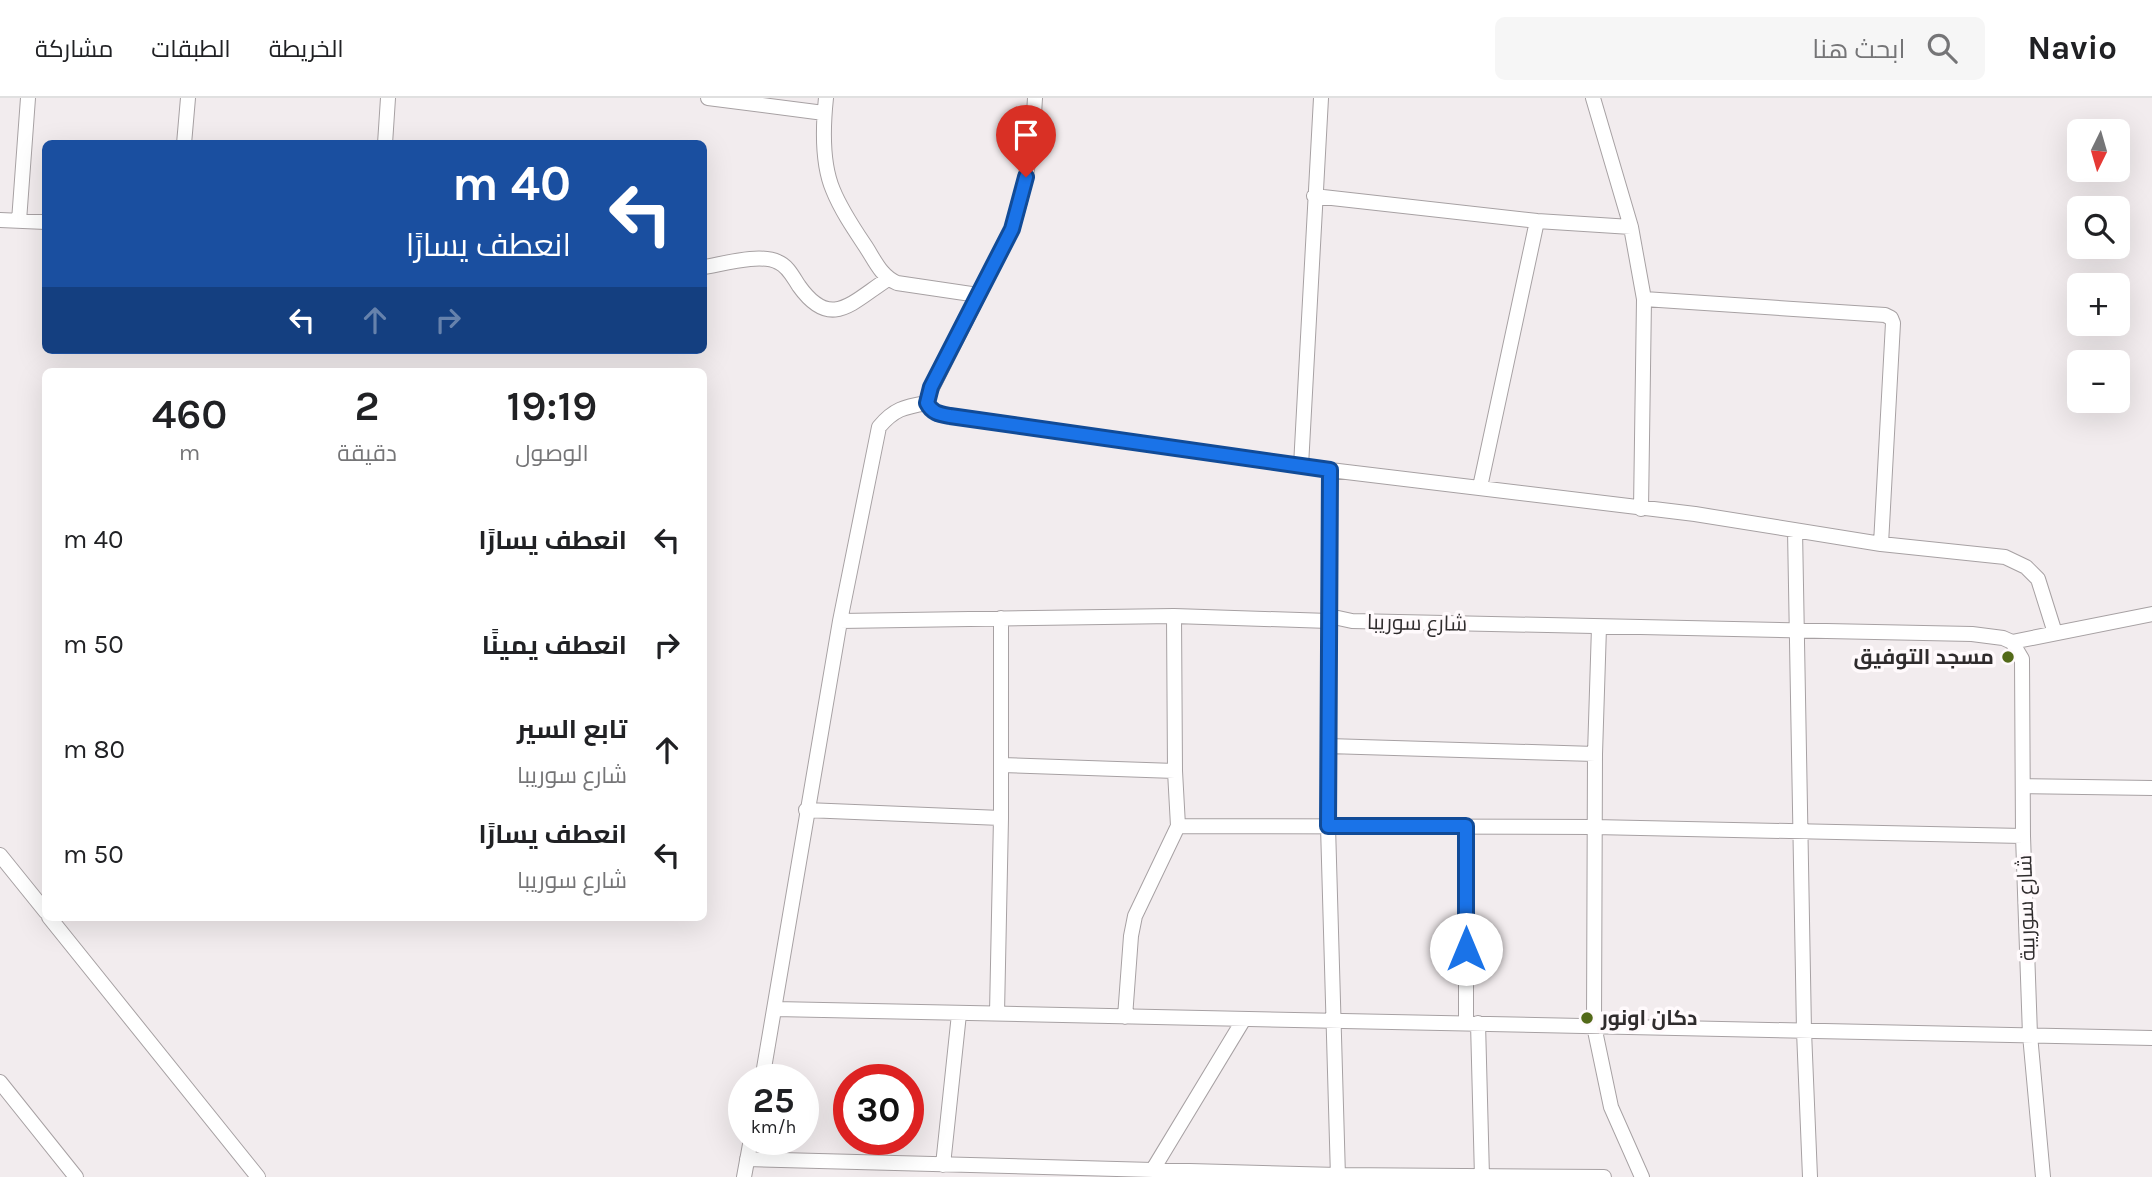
<!DOCTYPE html>
<html lang="ar">
<head>
<meta charset="utf-8">
<style>
	body { margin:0; font-family:Karla,Cairo,sans-serif; background:#f6f6f6; color:#202124; direction:rtl; height:100vh; display:flex; flex-direction:column; font-size:26px; white-space:nowrap }
	* { box-sizing:border-box; margin:0 }
	p { font-size:23px; color:#757577 }
	.icon { flex:none; width:38px; height:38px; fill:none; stroke:currentColor; stroke-width:2; stroke-linecap:round; stroke-linejoin:round }
	.map { position:relative; flex:1; overflow:hidden; direction:ltr }
	.side { position:absolute; left:42px; top:270px; width:665px; height:553px; display:flex; flex-direction:column; background:#fff; border-radius:10px; box-shadow:0 7px 28px #0002; direction:rtl }
	.side>* { flex:none }
	.top-card { position:absolute; left:42px; top:42px; width:665px; height:214px; border-radius:10px; box-shadow:0 7px 28px #0002; direction:rtl; background:#1a4fa0; color:#fff; overflow:hidden }
	.needle { width:46px; rotate:185deg }
	.fabs { position:absolute; left:2067px; top:21px; display:grid; gap:14px }
	.fabs a { display:grid; place-items:center; width:63px; height:63px; border-radius:10px; background:#fff; box-shadow:0 7px 28px #0002; font-size:35px }
	.speed { position:absolute; left:728px; top:966px; display:flex; gap:14px; font-size:35px; font-weight:700; text-align:center }
	.speed>* { display:grid; place-content:center; width:91px; height:91px; border-radius:50%; background:#fff; box-shadow:0 7px 28px #0002; line-height:1 }
	.speed small { font-size:18px; font-weight:400 }
	.speed .limit { border:10px solid #d22; background:#fff; color:#111 }
	.pin { position:absolute; display:grid; place-items:center; width:60px; height:60px; color:#fff; margin:-72px -30px; border-radius:50% 50% 50% 0; rotate:-45deg; box-shadow:0 0 7px #0007 }
	.pin .icon { rotate:45deg }
	.me { position:absolute; width:77px; margin:-38px; rotate:0deg; stroke-linejoin:round; filter:drop-shadow(0 0 5px #0008) }
	.turn { display:flex; align-items:center; gap:24px; height:147px; padding:0 21px; font-size:32px }
	.turn .icon { width:91px; height:91px; stroke-width:2.5 }
	.turn b { display:block; font-size:49px; line-height:60px }
	.lanes { display:flex; align-items:center; height:66px; padding:0 21px; background:#0003; justify-content:center; gap:35px; direction:ltr }
	.lanes .off { opacity:.35 }
	.eta { display:flex; justify-content:space-evenly; align-items:center; height:119px; text-align:center }
	.eta b { font-size:42px; font-weight:600; line-height:49px }
	ul { padding:0; list-style:none }
	li { display:flex; align-items:center; gap:21px; height:105px; padding:0 21px }
	li div { flex:1 }
	li b { display:block; font-size:26px }
	li em { font-style:normal }
	header { display:flex; align-items:center; gap:42px; box-sizing:border-box; height:98px; padding:0 35px; background:#fff; border-bottom:2px solid #e0e0e0 }
	header strong { font-size:33px }
	nav { display:flex; gap:38px; margin-inline-start:auto; font-size:24px }
	.search { width:490px; height:63px; background:#f6f6f6; display:flex; align-items:center; gap:18px; box-sizing:border-box; padding:0 24px; border-radius:10px; color:#757577; font-size:26px }
	.map>svg:first-child { display:block }
</style>
</head>
<body>
<header>
<strong>Navio</strong>
<div class="search"><svg class="icon" aria-label="search" viewBox="0 0 24 24"><circle cx="10" cy="10" r="6"/><path d="M15 15l6 6"/></svg>ابحث هنا</div>
<nav><a>الخريطة</a><a>الطبقات</a><a>مشاركة</a></nav>
</header>
<div class="map">
<svg width="2152" height="1079" viewBox="0 0 2152 1079">
	<rect width="100%" height="100%" fill="#f2ecee"/>
	<g fill="none" stroke-linecap="round" stroke-linejoin="round">
		<g stroke="#a7a1a3" stroke-width="16">
			<path id="minor" d="M708 0 824 15
				M826 0C823 28 822 66 833 92 841 112 854 131 866 149 875 163 881 178 897 185L978 197
				M1035 0C1033 45 1026 88 1012 131L928 298C927 307 930 311 938 316L1330 372 1329 518 1352 523 1972 536 2003 540 2012 544
				M1593 0 1631 129 1644 201 1641 411
				M184 46 188 0
				M385 46 388 0
				M1314 98 1537 123 1631 129
				M0 122 46 124
				M19 123 28 0
				M704 169C723 166 760 155 778 164 788 168 793 179 799 188 831 233 852 204 888 181
				M1644 201 1885 217 1891 220 1893 225 1881 446
				M1301 368 1321 0
				M1330 372 1695 416 1881 446 2005 459 2026 469 2038 481 2055 535
				M1480 389 1537 123
				M1795 432 1804 933 1810 1079
				M1329 518 1328 728 1338 1079
				M840 523 1174 518 1329 523
				M1599 529 1595 656 1594 928 1611 1009 1642 1079
				M2012 544 2022 561 2023 738 2030 937 2043 1079
				M2012 544 2152 516
				M1328 648 1595 656
				M1001 667 1175 673
				M2023 688 2152 690
				M806 712 1001 720
				M1178 728 1594 729 2023 738
				M0 757 46 814
				M49 819 258 1079
				M775 911 2152 940
				M997 915 1001 720V520
				M1125 919 1131 838 1135 818 1178 728 1175 673 1174 518
				M1466 925V728
				M1478 925 1482 1079
				M762 982 840 523 879 329C894 311 904 309 927 305
				M0 984 76 1079
				M747 1061 1338 1077 1604 1079
				M943 1067 959 916
				M1149 1078 1244 921
				M744 1079 751 1041"/>
		</g>
		<use href="#minor" stroke="#fff" stroke-width="14"/>
	</g>
	<g fill="none" stroke-linecap="round" stroke-linejoin="round">
		<g stroke="#114b97" stroke-width="18">
			<path id="route" d="M1026 79 1012 131 931 289 927 305C932 315 939 316 950 318L1330 372 1328 728H1466V851"/>
		</g>
		<use href="#route" stroke="#1a73e8" stroke-width="12"/>
	</g>
	<g fill="#536a19" stroke="#fffafc" stroke-width="2.5">
		<circle cx="2008" cy="559" r="7"/>
		<circle cx="1587" cy="920" r="7"/>
	</g>
	<g text-anchor="middle" dominant-baseline="central" stroke-width="7" stroke-linejoin="round" paint-order="stroke">
		<g font-size="21" fill="#2f2c2d" stroke="#fffafc">
			<text transform="translate(1417 525) rotate(1)">شارع سوريبا</text>
			<text transform="translate(2026 810) rotate(-92)">شارع سوريبة</text>
		</g>
		<g font-size="21" font-weight="bold" fill="#2f2c2d" stroke="#fffafc" text-anchor="end">
			<text x="1994" y="559">مسجد التوفيق</text>
			<text x="1601" y="920" text-anchor="start">دكان اونور</text>
		</g>
	</g>
</svg>
<div class="fabs">
<a><svg class="needle" viewBox="-14 -14 28 28"><path d="M0-13l5 13h-10z" fill="#e53935"/><path d="M0 13l5-13h-10z" fill="#757577"/></svg></a>
<a><svg class="icon" aria-label="search" viewBox="0 0 24 24"><circle cx="10" cy="10" r="6"/><path d="M15 15l6 6"/></svg></a>
<a>+</a>
<a>−</a>
</div>
<div class="speed"><div>25<small>km/h</small></div><div class="limit">30</div></div>
<div class="pin" style="left:1026px;top:79px;background:#d93025"><svg class="icon" aria-label="arrive" viewBox="0 0 24 24"><path d="M6 21V4h12l-3 4 3 4H6"/></svg></div>
<svg class="me" style="left:1466px;top:851px" viewBox="-20 -20 40 40"><circle r="19" fill="#fff"/><path d="M0-13L10 11 0 6-10 11z" fill="#1a73e8"/></svg>
<div class="top-card">
<div class="turn"><svg class="icon" aria-label="left" viewBox="0 0 24 24"><path d="M17 20v-9H6M10 6l-5 5 5 5"/></svg><div><b>40 m</b>انعطف يسارًا</div></div>
<div class="lanes"><svg class="icon" aria-label="left" viewBox="0 0 24 24"><path d="M17 20v-9H6M10 6l-5 5 5 5"/></svg><svg class="icon off" aria-label="ahead" viewBox="0 0 24 24"><path d="M12 20V5M6 11l6-6 6 6"/></svg><svg class="icon off" aria-label="right" viewBox="0 0 24 24"><path d="M7 20v-9h11M14 6l5 5-5 5"/></svg></div>
</div>
<section class="side">
<div class="eta">
<div><b>19:19</b><p>الوصول</p></div>
<div><b>2</b><p>دقيقة</p></div>
<div><b>460</b><p>m</p></div>
</div>
<ul>
<li><svg class="icon" aria-label="left" viewBox="0 0 24 24"><path d="M17 20v-9H6M10 6l-5 5 5 5"/></svg><div><b>انعطف يسارًا</b></div><em>40 m</em></li>
<li><svg class="icon" aria-label="right" viewBox="0 0 24 24"><path d="M7 20v-9h11M14 6l5 5-5 5"/></svg><div><b>انعطف يمينًا</b></div><em>50 m</em></li>
<li><svg class="icon" aria-label="ahead" viewBox="0 0 24 24"><path d="M12 20V5M6 11l6-6 6 6"/></svg><div><b>تابع السير</b><p>شارع سوريبا</p></div><em>80 m</em></li>
<li><svg class="icon" aria-label="left" viewBox="0 0 24 24"><path d="M17 20v-9H6M10 6l-5 5 5 5"/></svg><div><b>انعطف يسارًا</b><p>شارع سوريبا</p></div><em>50 m</em></li>
</ul>
</section>
</div>
</body>
</html>
